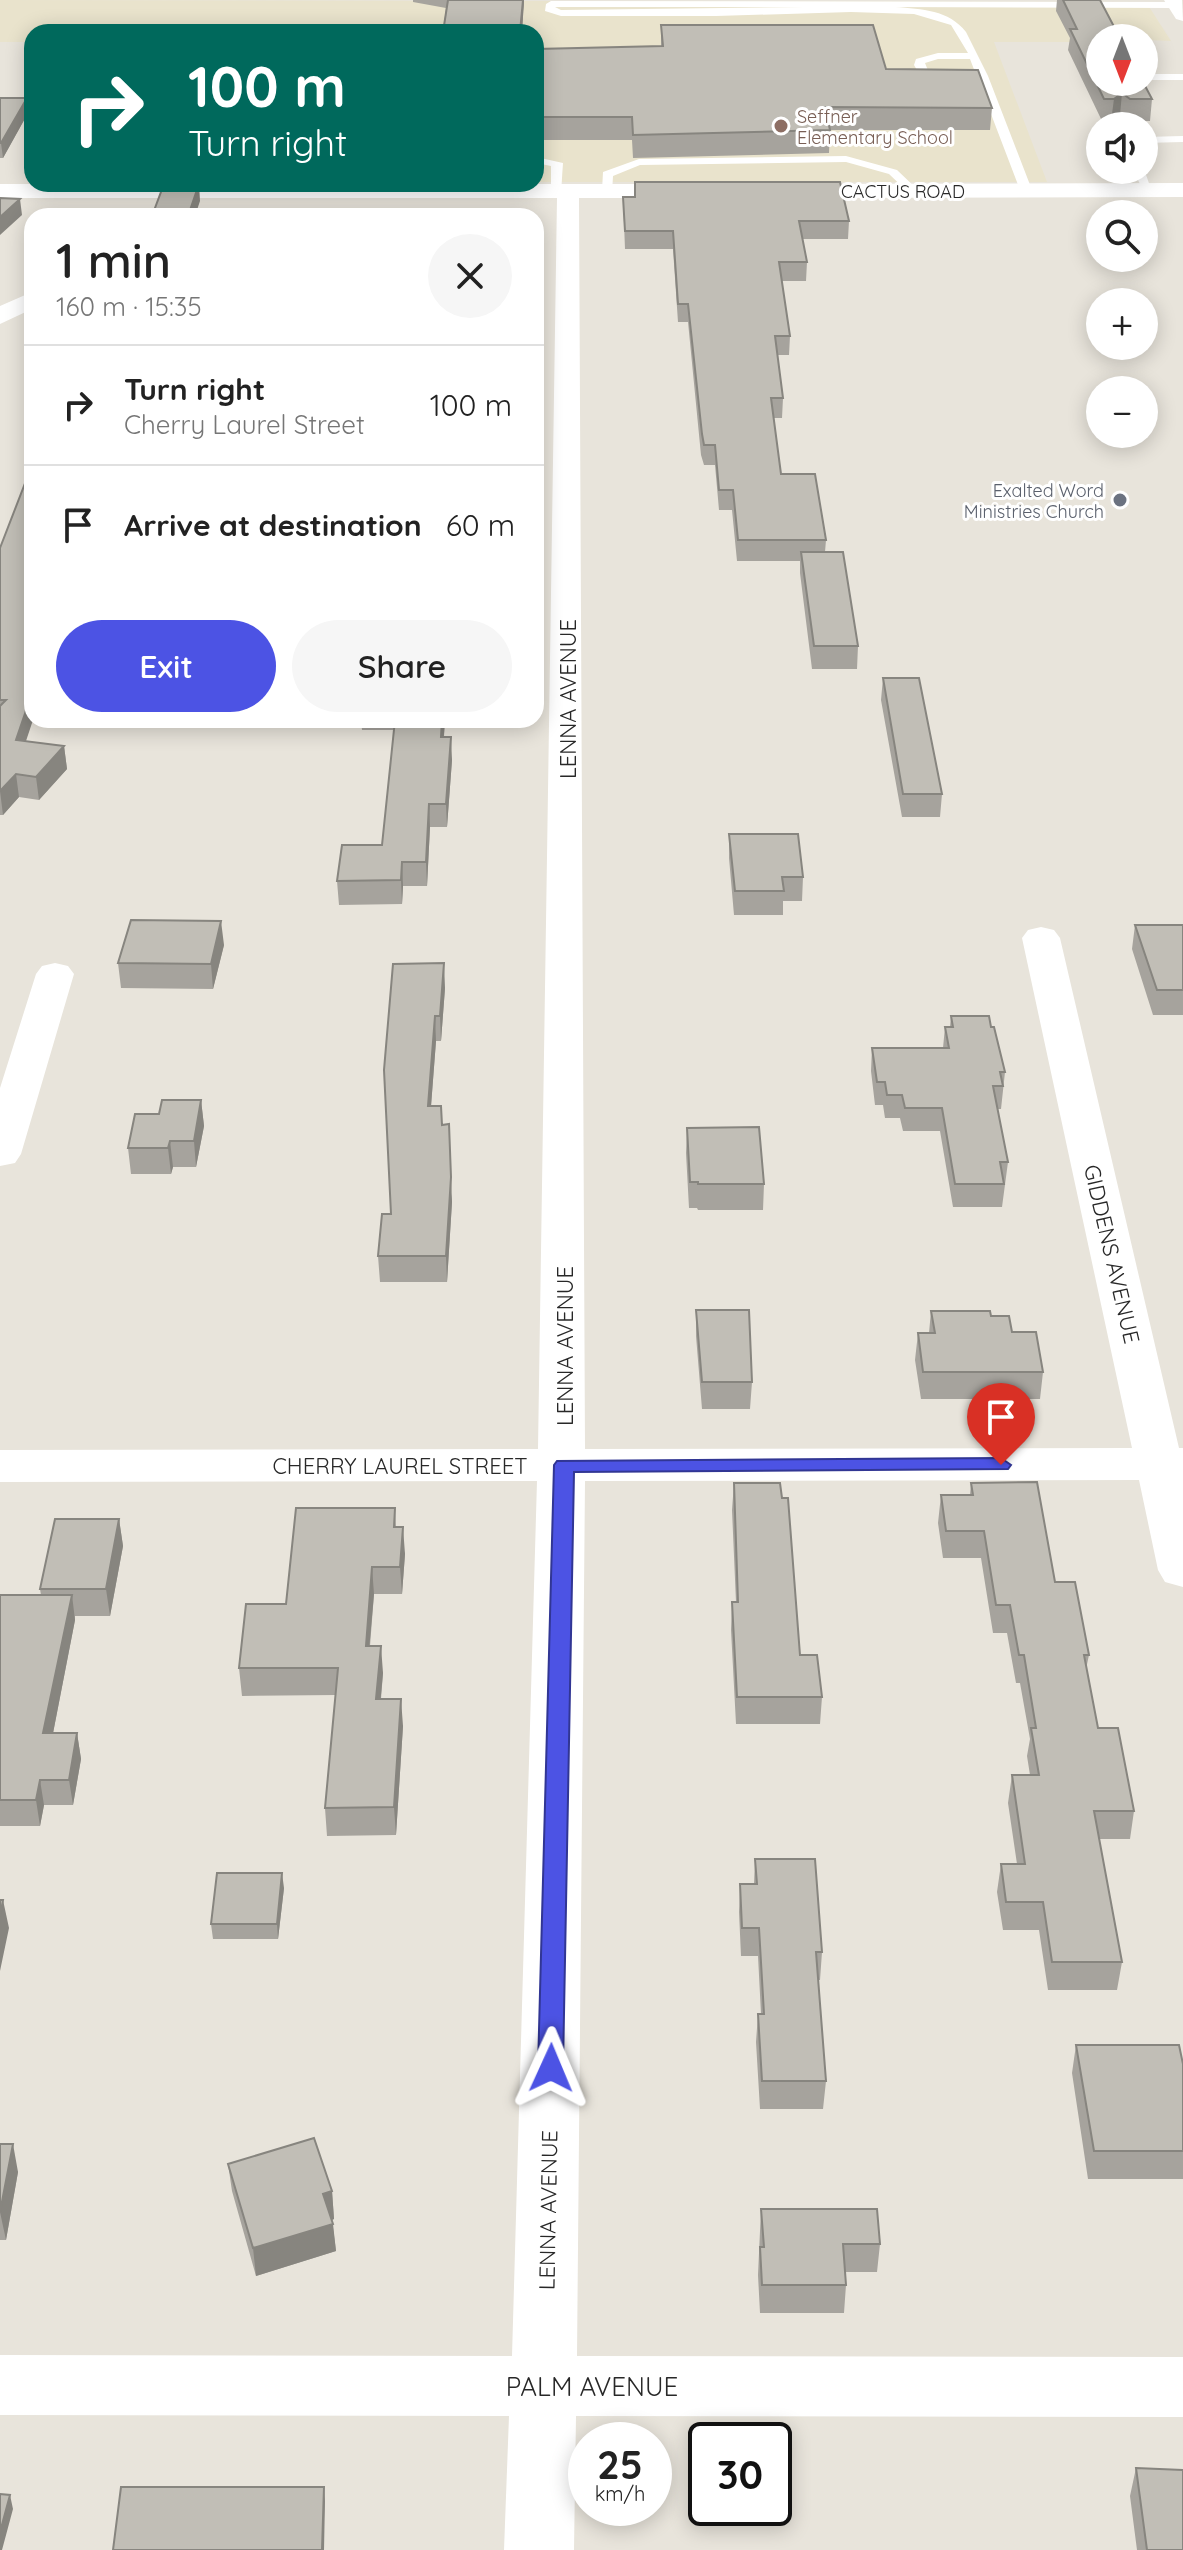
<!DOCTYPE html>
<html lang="en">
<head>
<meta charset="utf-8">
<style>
	body { margin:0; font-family:Quicksand,sans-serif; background:#f6f6f6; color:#222; height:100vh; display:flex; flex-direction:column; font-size:30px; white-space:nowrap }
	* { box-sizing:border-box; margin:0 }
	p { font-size:26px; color:#767676 }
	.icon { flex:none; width:44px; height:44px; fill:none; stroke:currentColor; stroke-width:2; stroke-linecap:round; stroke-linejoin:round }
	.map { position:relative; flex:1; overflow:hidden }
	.details { position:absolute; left:24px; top:208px; width:520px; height:520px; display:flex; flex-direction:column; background:#fff; border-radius:24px; box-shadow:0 4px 20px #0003 }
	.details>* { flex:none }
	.top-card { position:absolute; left:24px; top:24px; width:520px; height:168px; border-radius:24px; box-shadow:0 4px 20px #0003; background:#00695c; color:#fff; overflow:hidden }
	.needle { width:52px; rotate:180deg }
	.buttons { position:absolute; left:1086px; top:24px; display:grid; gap:16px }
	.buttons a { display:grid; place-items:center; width:72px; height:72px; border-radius:50%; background:#fff; box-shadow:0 4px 20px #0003; font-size:40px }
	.speed { position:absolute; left:568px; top:2422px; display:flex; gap:16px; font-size:40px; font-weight:700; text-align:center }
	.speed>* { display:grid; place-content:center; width:104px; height:104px; border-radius:50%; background:#fff; box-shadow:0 4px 20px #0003; line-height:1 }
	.speed small { font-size:20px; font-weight:400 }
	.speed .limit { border:4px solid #111; border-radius:12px; background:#fff; color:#111 }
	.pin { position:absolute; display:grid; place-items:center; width:68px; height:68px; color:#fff; margin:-82px -34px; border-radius:50% 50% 50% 0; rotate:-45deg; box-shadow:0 0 8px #0007 }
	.pin .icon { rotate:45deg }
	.me { position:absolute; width:88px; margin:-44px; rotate:1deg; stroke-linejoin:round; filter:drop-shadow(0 0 6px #0008) }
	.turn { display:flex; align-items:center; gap:28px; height:168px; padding:0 32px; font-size:36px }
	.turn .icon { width:104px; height:104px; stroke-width:2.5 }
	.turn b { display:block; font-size:56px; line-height:68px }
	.round { display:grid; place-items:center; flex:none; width:84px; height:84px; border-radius:42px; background:#f6f6f6 }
	.summary { display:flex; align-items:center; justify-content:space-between; height:136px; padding:0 32px }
	h1 { font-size:48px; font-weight:600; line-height:60px }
	.button { display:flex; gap:16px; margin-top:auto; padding:16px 32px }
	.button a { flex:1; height:92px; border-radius:48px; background:#4c53e4; color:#fff; font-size:32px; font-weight:600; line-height:92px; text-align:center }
	.button a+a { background:#f6f6f6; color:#222 }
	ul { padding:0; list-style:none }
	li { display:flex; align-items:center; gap:24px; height:120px; padding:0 32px; border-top:2px solid #e0e0e0 }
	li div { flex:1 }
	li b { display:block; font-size:30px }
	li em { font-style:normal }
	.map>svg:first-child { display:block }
</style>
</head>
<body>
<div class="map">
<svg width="1183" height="2550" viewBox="0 0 1183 2550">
	<rect width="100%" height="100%" fill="#e8e4db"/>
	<path fill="#e9e3cc" d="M0 0 1146 2 1171 41 1100 38V42H994L1047 182H536V32H32V42H0Z"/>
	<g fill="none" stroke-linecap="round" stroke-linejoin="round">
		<path fill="#fff" fill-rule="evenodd" d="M551 1 1177 2 1182 5 1177 8 895 7C922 9 949 10 966 32L988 76 1032 190 1026 193 1020 190 970 59H938L925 63 929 73 951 78V82L947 83 921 77 914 65 916 59 938 53H968L951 25 914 14 851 12 716 16H561L545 11 546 4ZM555 7H805L561 10Z
			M1144 74H1183V80H1144Z
			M1119 118 1123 119 1126 126H1116L1114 121Z
			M1183 136V142L1144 143V137Z
			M846 156 897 170 919 191 909 193 889 174 846 162 640 165 613 176 612 193 602 191 603 172 639 159Z
			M536 157 563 163 561 193 551 191V166L536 163Z
			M1133 170 1144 169 1152 192H1144Z"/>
		<path fill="#fff" fill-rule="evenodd" d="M1183 183V197L781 198 773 196 770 191 773 186 781 184Z
			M0 184H693L701 186 704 191 701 196 693 198H579L585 1449 1132 1448 1022 938 1028 930 1041 927 1054 930 1060 938 1179 1448H1183V1587L1165 1582 1158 1570 1139 1480 585 1481 577 2356 1183 2357V2417L576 2416 574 2550H504L509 2416 0 2415V2355L512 2356 537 1481 0 1482V1450L538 1449 557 198H0Z
			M32 292V309L0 324V306Z
			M55 963 68 966 74 974 21 1154 15 1163 0 1166V1088L36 974 42 966Z"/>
		<path fill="#fff" fill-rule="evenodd" d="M1164 0H1182L1183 21 1176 19Z"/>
	</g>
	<path fill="#a6a39d" d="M413 0H524L522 32H443L446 8 413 2Z
		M1057 0H1100V82L1152 99 1150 121H1127L1120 115 1111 121H1102L1068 50 1070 38 1056 11Z
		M661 25 886 69 992 108 990 130H830L829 153 633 158 632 140H536V49L661 46Z
		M0 98H27L28 113 3 158H0Z
		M635 182 849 221 848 239H802L807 262 806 281H781L790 336 789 355H777L783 398 782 418H773L781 474 826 540 825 552 858 646 857 669H812L800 573V561H737L732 510H719L715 465H704L701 455 688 322H678L673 249H625L623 197H635Z
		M0 548 26 741 64 746 67 769 39 800 19 797 3 815H0Z
		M883 678 942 794 940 817H902L881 700Z
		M361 720H445L444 737 452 760 447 827H430L427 886H403L402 904 339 905 337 881 382 845 394 730H362Z
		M729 834 803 877 802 901H783V915H734L729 858Z
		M1135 925H1183V1015H1153L1132 949Z
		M224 945 213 989 121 988 118 963Z
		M445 988 441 1041H436L431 1106 442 1125 452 1202 447 1282H380L378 1256 391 1214 384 1070Z
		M951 1016 991 1027 1005 1072 1001 1109H997L1008 1162 1002 1207H953L940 1131H903L900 1118H885L883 1105H875L871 1071 872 1048H943L945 1027H950Z
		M201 1100 204 1126 196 1167H173L171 1174H131L128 1148 159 1114Z
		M687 1128 764 1184 763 1210H698L697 1208H689L686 1153Z
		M696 1310 752 1382 750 1409H702L696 1336Z
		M931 1311 991 1316 1012 1332 1043 1372 1040 1399H921L915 1360 918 1333H929Z
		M734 1483 800 1655 822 1697 820 1724H736L731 1630 732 1602H736L732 1510Z
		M971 1483 1055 1582 1089 1655 1086 1669 1098 1728 1134 1811 1130 1839H1099L1122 1962 1117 1990H1048L1039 1930H1003L997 1892 1001 1864H1017L1008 1803 1012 1775H1030L1027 1756 1030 1739 1020 1683H1016L1007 1633H993L981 1558H943L938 1523 941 1495H970Z
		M395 1508 396 1527 405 1554 402 1594H374L370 1646 383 1673 381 1699 403 1726 396 1835 327 1836 325 1808 336 1695 242 1696 239 1668 286 1604Z
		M119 1519 123 1546 110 1616H75V1620L53 1733H77L81 1759 73 1805H44L40 1826H0V1595H41L40 1589Z
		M755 1859 822 1952 820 1980H818L826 2081 823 2109H760L756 2042 758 2014H761L758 1956H741L739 1912 740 1884H754Z
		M284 1888 278 1939H213L211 1924Z
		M1076 2045 1183 2064V2179H1088L1072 2073Z
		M0 2144 18 2172 6 2240H0Z
		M228 2164 332 2191 334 2219 332 2220 336 2251 256 2276 232 2191Z
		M761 2209 880 2244 877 2272H845L846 2285 844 2313H760L758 2275Z
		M1136 2468 1183 2550H1137L1130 2496Z"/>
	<path fill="#87857f" d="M523 0H524L522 32H520Z
		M1122 93 1120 115 1111 121 1114 99Z
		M27 98 28 113 3 158 1 143Z
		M199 184 200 201 195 216H188Z
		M20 199 22 215 0 235V217Z
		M32 693V720H33L19 762 16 740Z
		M442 720H445L442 760 441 737Z
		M451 737 452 760 447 827 446 804Z
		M64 746 67 769 39 800 36 777Z
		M16 774 19 797 3 815 0 791Z
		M429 804 430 827 427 886 426 862Z
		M402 862 403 886 402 904 401 880Z
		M221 921 224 945 213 989 211 964Z
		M444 963 445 988 441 1041 440 1016Z
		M435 1016 436 1041 429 1132 428 1106Z
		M201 1100 204 1126 196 1167 194 1141Z
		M170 1141 173 1167 171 1174 168 1148Z
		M451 1177 452 1202 447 1282 446 1256Z
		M119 1519 123 1546 110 1616 106 1589Z
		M403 1527 405 1554 402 1594 400 1567Z
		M372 1567 374 1594 367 1673 366 1646Z
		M72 1595 75 1620 48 1759 43 1733Z
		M381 1646 383 1673 378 1727 376 1699Z
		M401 1699 403 1726 396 1835 394 1807Z
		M77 1733 81 1759 73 1805 69 1780Z
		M40 1780 44 1805 40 1826 36 1800Z
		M282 1873 284 1888 278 1939 277 1924Z
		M3 1900 9 1928 0 1971V1916Z
		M13 2144 18 2172 6 2240 0 2212Z
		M332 2191 334 2219 326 2222 323 2194Z
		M333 2224 336 2251 256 2276 253 2248Z
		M324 2487 325 2501 324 2550H322Z
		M10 2495 13 2509 2 2550H0V2532Z"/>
	<path fill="#c1beb6" stroke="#87857f" stroke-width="2" d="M448 0H523L520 32H443Z
		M1063 0H1100L1120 38H1100V82H1143L1152 99H1130L1122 93 1114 99H1104L1070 29H1077Z
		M661 25H873L886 69 978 70 992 108 825 107 830 130 633 135 632 117H536V49L663 46Z
		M0 98H27L1 143H0Z
		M635 182H840L849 221H799L807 262H779L790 336H775L783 398H771L781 474H815L826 540H738L733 490H719L715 445H704L702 434 688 304H678L673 231H625L623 197H635Z
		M164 184H199L188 216H152Z
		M0 198 20 199 0 217Z
		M29 473H32V693L16 740 64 746 36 777 16 774 0 791V706L6 700H0V548Z
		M801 552H843L858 646H814Z
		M883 678H919L942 794H903Z
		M395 720H442L441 737H451L446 804H429L426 862H402L401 880 337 881 342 845H382Z
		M729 834H798L803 877H782L784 891H735Z
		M131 920 221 921 211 964 118 963Z
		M1135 925H1183V990H1157Z
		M444 963 440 1016H435L428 1106H441L442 1125 449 1124 451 1177 446 1256H378L382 1214H391L384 1070 393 964Z
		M951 1016H989L991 1027H994L1005 1072H1000L1003 1086H993L1008 1162H1000L1004 1184H955L942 1108H905L902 1095H887L885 1082H877L872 1048H949L945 1027H953Z
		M162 1100H201L194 1141H170L168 1148H128L135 1114H159Z
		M759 1127 764 1184H698V1182H690L687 1128Z
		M696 1310H749L752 1382H702Z
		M931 1311H990L991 1316H1009L1012 1332H1036L1043 1372H923L918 1333H935Z
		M1037 1482 1055 1582H1075L1089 1655H1084L1098 1728H1118L1134 1811H1094L1122 1962H1052L1043 1902H1006L1001 1864H1025L1012 1775H1039L1031 1728H1036L1024 1655H1019L1010 1605H996L984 1531H946L941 1495H973L971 1483Z
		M734 1483H780L782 1498H788L800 1655H817L822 1697H737L732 1602H738Z
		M296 1508H395L394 1527H403L400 1567H372L366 1646H381L376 1699H401L394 1807 325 1808 338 1668H239L246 1604H286Z
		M55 1519H119L106 1589H40Z
		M0 1595H72L43 1733H77L69 1780H40L36 1800H0Z
		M755 1859H815L822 1952H816L826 2081H762L758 2014H764L759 1928H742L740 1884H757Z
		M217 1873H282L277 1924H211Z
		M0 1900H3L0 1916Z
		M1076 2045H1179L1183 2064V2151H1094Z
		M314 2138 332 2191 323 2194 333 2224 253 2248 228 2164Z
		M0 2144H13L0 2212Z
		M761 2209H877L880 2244H843L846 2285H762L760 2247H764Z
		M1136 2468 1183 2470V2550H1147Z
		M121 2487H324L322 2550H113Z
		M0 2494 10 2495 0 2532Z"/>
	<path fill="#4c53e4" stroke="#313694" stroke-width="2" d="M1001 1458 1011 1465 1008 1469 574 1472 563 2068 560 2076 551 2079 542 2076 538 2068 554 1465 557 1461Z"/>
	<circle fill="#8d6e63" stroke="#fff" stroke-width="3" cx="781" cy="126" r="8"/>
	<circle fill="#6b7280" stroke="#fff" stroke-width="3" cx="1120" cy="500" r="8"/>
	<g text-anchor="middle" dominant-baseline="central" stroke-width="6" stroke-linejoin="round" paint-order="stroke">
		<g font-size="18" fill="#785e54" stroke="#fff" text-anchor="start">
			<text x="797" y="116">Seffner<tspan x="797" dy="21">Elementary School</tspan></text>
		</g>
		<g font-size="18" fill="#282828" stroke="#fff">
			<text x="903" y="191">CACTUS ROAD</text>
		</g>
		<g font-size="18" fill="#5b616d" stroke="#fff" text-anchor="end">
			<text x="1104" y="490">Exalted Word<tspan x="1104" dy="21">Ministries Church</tspan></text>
		</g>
		<g font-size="22" fill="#282828" stroke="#fff">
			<text transform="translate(568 699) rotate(-90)">LENNA AVENUE</text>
			<text transform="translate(1112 1254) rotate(77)">GIDDENS AVENUE</text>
			<text transform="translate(565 1346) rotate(-90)">LENNA AVENUE</text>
			<text x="400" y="1466">CHERRY LAUREL STREET</text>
			<text transform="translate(548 2210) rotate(-89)">LENNA AVENUE</text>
		</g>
		<g font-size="26" fill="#282828" stroke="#fff">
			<text x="592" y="2386">PALM AVENUE</text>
		</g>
	</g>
</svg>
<div class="buttons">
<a><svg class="needle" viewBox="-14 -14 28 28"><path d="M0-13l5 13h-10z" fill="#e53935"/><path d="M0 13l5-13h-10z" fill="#767676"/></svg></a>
<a><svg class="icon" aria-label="sound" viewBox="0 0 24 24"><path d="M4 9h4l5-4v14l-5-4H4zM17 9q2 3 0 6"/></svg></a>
<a><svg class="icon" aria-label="search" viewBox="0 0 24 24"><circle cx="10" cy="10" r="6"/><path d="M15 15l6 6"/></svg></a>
<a>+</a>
<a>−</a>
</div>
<div class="speed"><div>25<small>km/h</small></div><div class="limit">30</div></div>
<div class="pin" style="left:1001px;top:1465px;background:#d93025"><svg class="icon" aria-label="arrive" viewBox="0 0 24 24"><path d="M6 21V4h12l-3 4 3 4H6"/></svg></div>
<svg class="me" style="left:551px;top:2068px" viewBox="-20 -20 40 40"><path d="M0-17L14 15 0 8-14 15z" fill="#4c53e4" stroke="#fff" stroke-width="4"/></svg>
<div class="top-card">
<div class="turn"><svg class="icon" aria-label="right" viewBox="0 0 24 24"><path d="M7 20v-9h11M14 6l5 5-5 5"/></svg><div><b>100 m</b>Turn right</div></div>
</div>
<section class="details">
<div class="summary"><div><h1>1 min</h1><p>160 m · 15:35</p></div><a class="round"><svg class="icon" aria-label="close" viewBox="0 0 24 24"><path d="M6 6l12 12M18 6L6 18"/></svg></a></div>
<ul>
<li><svg class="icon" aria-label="right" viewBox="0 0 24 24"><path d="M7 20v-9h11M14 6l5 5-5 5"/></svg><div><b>Turn right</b><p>Cherry Laurel Street</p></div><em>100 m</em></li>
<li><svg class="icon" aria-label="arrive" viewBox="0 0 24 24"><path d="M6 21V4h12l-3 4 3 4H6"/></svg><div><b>Arrive at destination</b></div><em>60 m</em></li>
</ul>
<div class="button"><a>Exit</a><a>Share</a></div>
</section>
</div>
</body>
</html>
